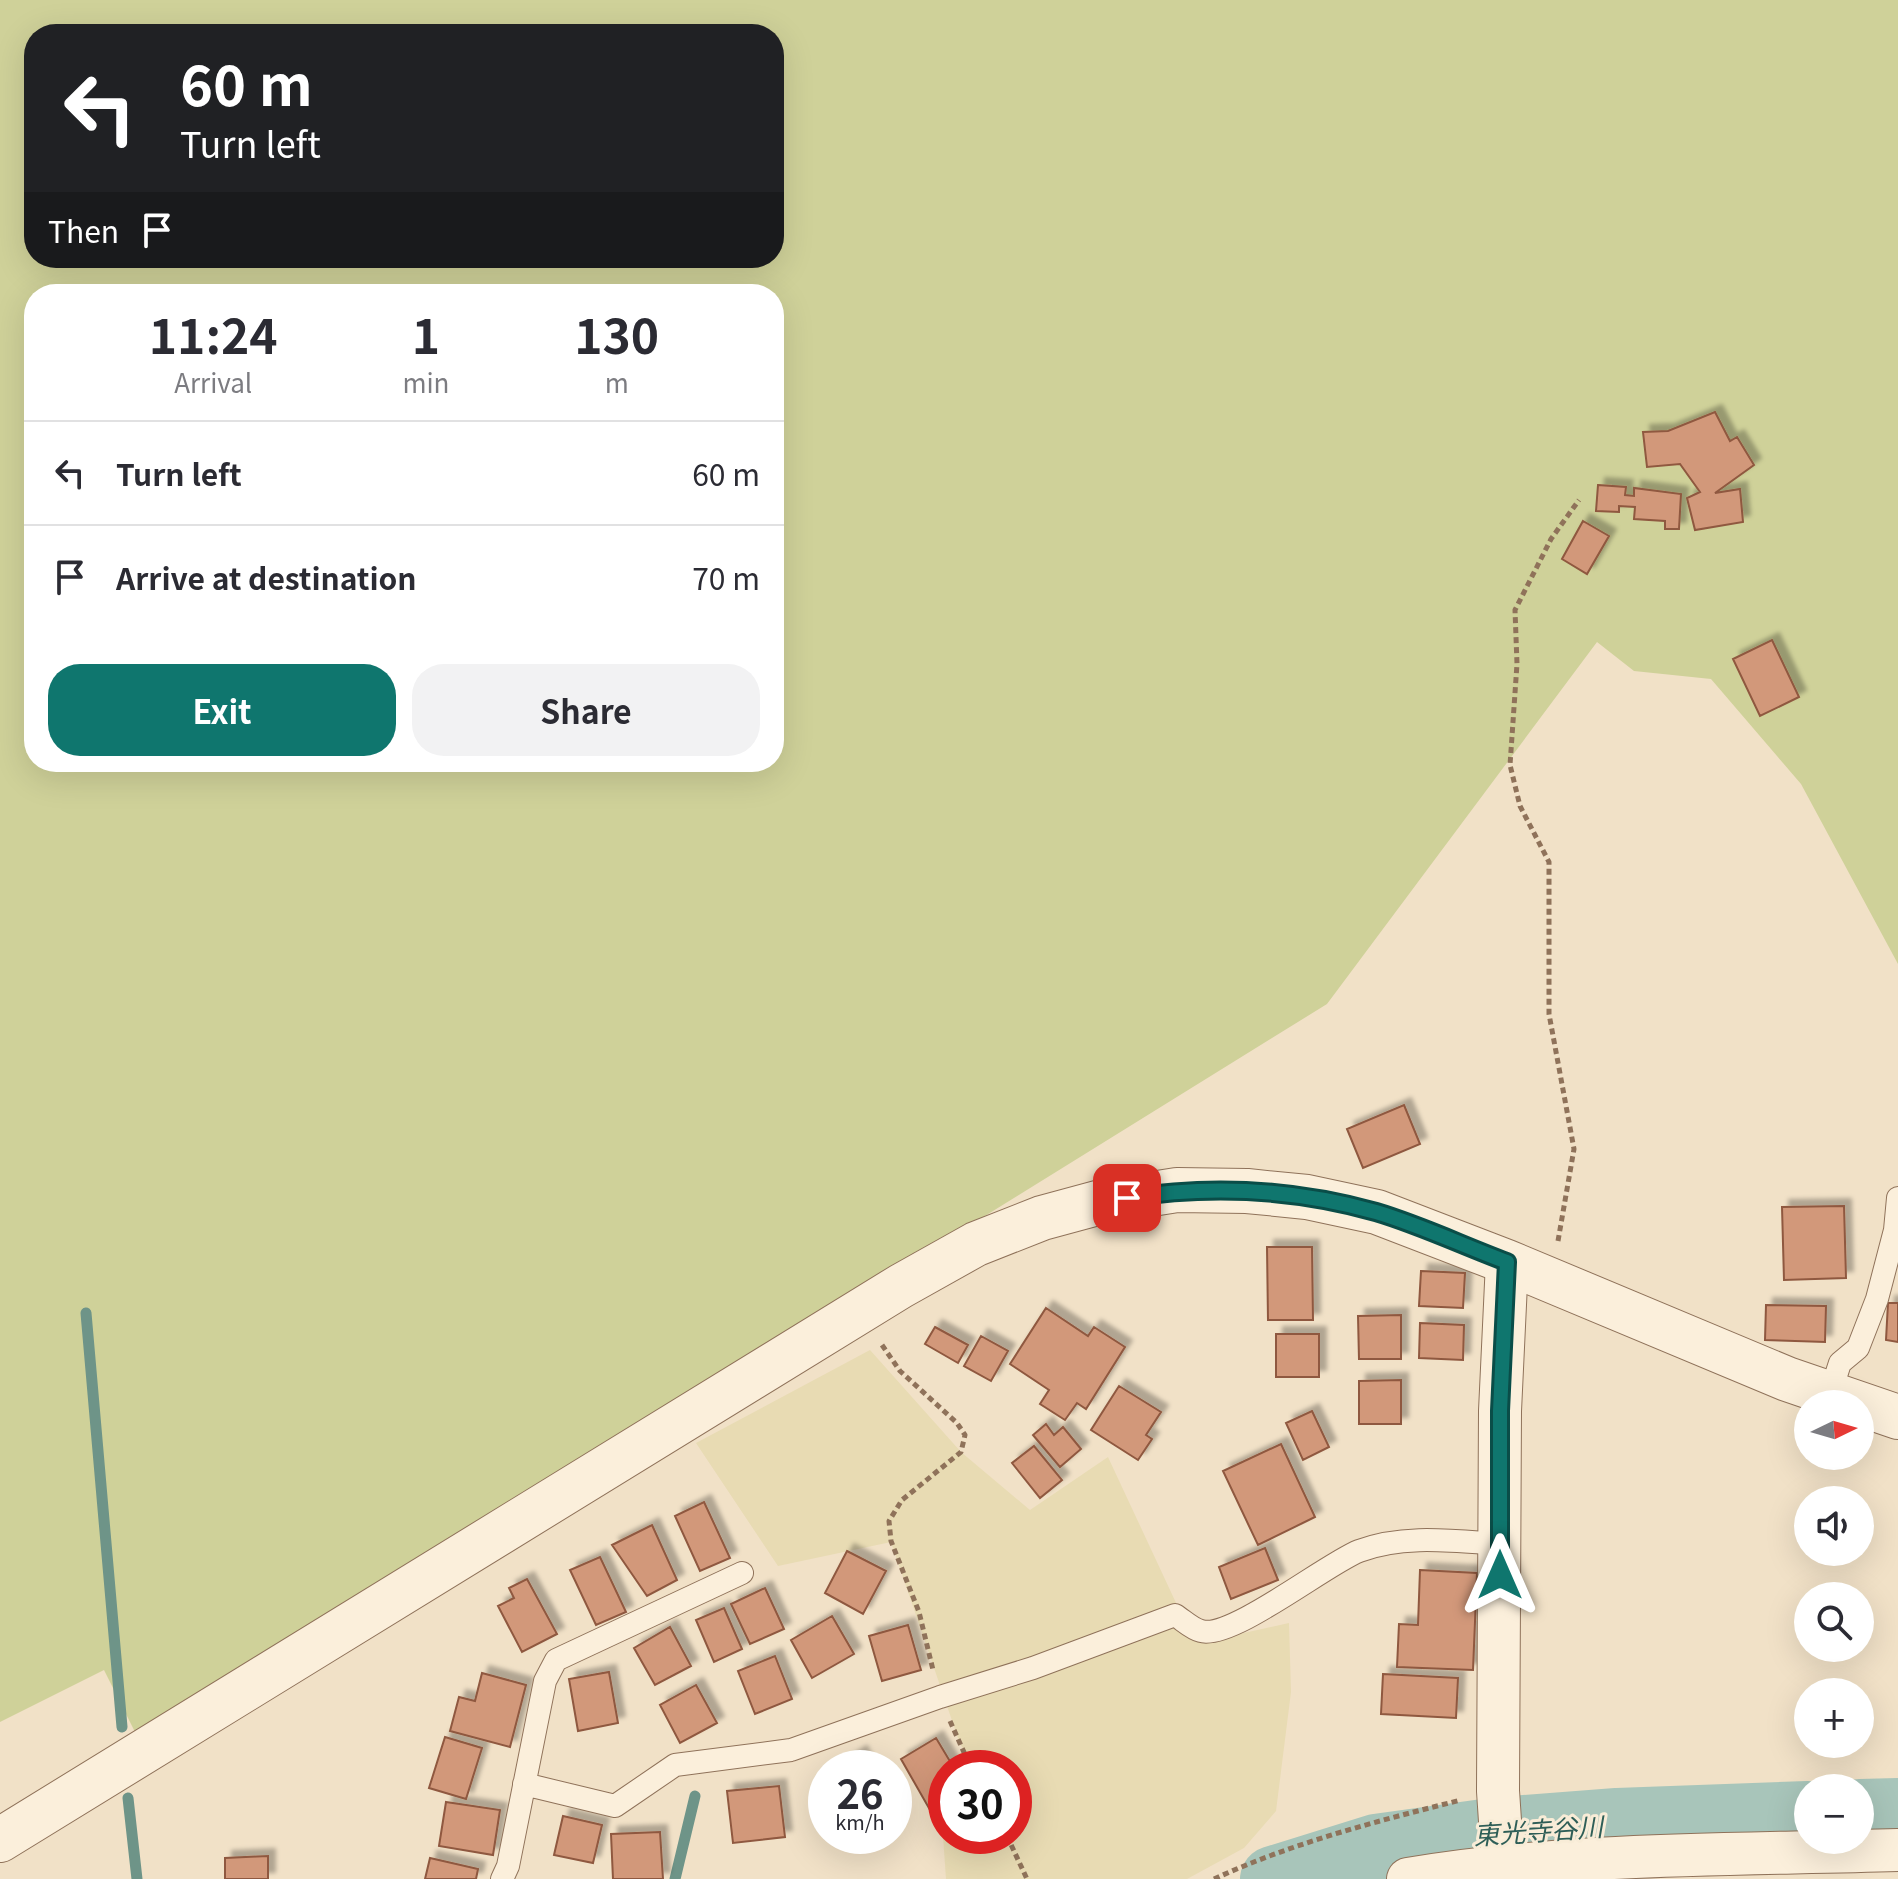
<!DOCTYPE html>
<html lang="en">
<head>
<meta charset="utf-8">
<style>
	body { margin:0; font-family:Georgia,"Noto Sans JP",serif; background:#f2f2f3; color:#2b2b33; height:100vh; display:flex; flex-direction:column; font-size:30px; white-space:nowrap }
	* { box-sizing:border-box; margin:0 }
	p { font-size:26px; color:#7c7c81 }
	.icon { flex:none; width:44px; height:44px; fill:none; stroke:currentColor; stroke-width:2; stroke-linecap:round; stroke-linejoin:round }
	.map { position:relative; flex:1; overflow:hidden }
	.drawer { position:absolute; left:24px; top:284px; width:760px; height:488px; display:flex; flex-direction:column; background:#fff; border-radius:32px; box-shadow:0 8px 32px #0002 }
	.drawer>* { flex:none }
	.guide { position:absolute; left:24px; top:24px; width:760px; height:244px; border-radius:32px; box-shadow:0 8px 32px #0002; background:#202124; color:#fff; overflow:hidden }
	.needle { width:52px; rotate:85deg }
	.buttons { position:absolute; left:1794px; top:1390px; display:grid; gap:16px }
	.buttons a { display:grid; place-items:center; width:80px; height:80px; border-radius:50%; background:#fff; box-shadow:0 8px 32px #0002; font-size:40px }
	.speed { position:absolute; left:808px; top:1750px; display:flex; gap:16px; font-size:40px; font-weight:700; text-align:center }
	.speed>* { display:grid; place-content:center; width:104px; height:104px; border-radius:50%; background:#fff; box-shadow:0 8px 32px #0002; line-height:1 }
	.speed small { font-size:20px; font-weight:400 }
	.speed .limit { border:12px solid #d22; background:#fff; color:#111 }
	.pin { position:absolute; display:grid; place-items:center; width:68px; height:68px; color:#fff; margin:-34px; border-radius:16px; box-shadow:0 4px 12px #0006 }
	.me { position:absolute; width:88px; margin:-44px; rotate:0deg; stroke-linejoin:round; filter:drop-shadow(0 0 6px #0008) }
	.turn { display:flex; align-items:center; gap:28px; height:168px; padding:0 24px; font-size:36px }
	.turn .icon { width:104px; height:104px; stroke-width:2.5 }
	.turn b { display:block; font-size:56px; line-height:68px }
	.then { display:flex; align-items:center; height:76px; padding:0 24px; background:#0003; gap:16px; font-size:30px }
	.eta { display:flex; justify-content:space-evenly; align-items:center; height:136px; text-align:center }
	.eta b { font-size:48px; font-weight:700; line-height:56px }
	.primary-button { display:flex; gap:16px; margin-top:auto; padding:16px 24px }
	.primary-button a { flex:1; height:92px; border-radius:32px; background:#0f766e; color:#fff; font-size:32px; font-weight:700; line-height:92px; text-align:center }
	.primary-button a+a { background:#f2f2f3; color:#2b2b33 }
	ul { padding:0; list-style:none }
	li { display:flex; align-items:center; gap:24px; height:104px; padding:0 24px; border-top:2px solid #e1e1e2 }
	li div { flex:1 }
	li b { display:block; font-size:30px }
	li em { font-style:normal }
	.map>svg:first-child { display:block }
</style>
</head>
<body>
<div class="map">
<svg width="1898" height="1879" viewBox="0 0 1898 1879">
	<defs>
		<filter id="shadow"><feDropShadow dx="7" dy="-7" stdDeviation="2" flood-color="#0004"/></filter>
	</defs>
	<rect width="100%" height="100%" fill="#f1e1c7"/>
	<path fill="#e8dbb3" d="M870 1350 961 1452 1030 1510 1108 1457 1184 1620 1203 1642 1289 1623 1291 1692 1276 1811 1244 1848 1187 1879H946L943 1836 946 1833V1836H1014V1768H977L960 1744 891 1542 778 1566 696 1443Z"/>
	<path fill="#cfd199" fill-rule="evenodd" d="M0 0H1898V964L1801 784 1711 679 1634 671 1597 642 1327 1004 139 1740 104 1670 0 1722ZM34 34H774V258H34ZM34 294H774V762H34Z"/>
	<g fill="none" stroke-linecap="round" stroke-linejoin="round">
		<path stroke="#6e9488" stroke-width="11" d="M86 1313 122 1727
			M128 1798 137 1879
			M675 1879 695 1796"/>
		<path stroke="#a8c5ba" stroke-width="66" d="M1860 1812 1898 1811
			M1273 1879 1376 1847 1499 1830 1617 1821 1808 1814"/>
	</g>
	<path fill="#d2987a" stroke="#8f583f" stroke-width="2" filter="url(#shadow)" d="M1715 412 1730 441 1737 437 1754 465 1715 493 1740 489 1743 522 1695 530 1687 498 1700 492 1680 464 1647 467 1643 432 1668 431Z
		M1598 485 1626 487 1625 495 1634 496V488L1681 494 1679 529H1665V521L1634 519 1635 507 1619 506V512L1596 511Z
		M1583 521 1609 536 1587 574 1562 559Z
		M1772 640 1799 697 1760 716 1733 659Z
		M1404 1105 1420 1144 1363 1168 1347 1129Z
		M1844 1206 1846 1278 1784 1280 1782 1207Z
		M1267 1247H1312L1313 1320H1268Z
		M1421 1271 1465 1273 1463 1308 1419 1306Z
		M1888 1303H1898V1342L1886 1340Z
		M1766 1305 1826 1306 1825 1342 1765 1340Z
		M1046 1308 1088 1336 1094 1327 1125 1347 1086 1409 1077 1403 1065 1420 1040 1404 1049 1390 1010 1364Z
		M1401 1315V1359H1359L1358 1316Z
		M1420 1323 1464 1325 1463 1360 1419 1358Z
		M935 1327 968 1345 958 1363 925 1344Z
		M1276 1334H1319V1377H1276Z
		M981 1336 1008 1351 991 1381 964 1366Z
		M1401 1380V1424H1359V1381Z
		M1119 1386 1161 1412 1146 1435 1152 1439 1138 1460 1091 1430Z
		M1312 1411 1329 1447 1303 1460 1286 1423Z
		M1046 1424 1054 1435 1063 1427 1081 1449 1060 1467 1033 1435Z
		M1281 1444 1315 1517 1258 1545 1223 1471Z
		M1034 1446 1062 1480 1040 1498 1012 1463Z
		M704 1502 730 1558 700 1571 675 1516Z
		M652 1525 677 1580 647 1596 612 1545Z
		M1265 1548 1278 1580 1231 1599 1219 1567Z
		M847 1551 886 1571 863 1614 825 1593Z
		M600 1557 626 1612 596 1625 570 1570Z
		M1420 1570 1477 1573 1473 1670 1397 1667 1399 1624 1418 1625Z
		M527 1579 557 1634 522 1652 498 1606 514 1598 509 1588Z
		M765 1588 784 1629 750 1644 731 1604Z
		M724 1608 742 1649 714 1662 696 1620Z
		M832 1616 854 1654 812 1678 791 1640Z
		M908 1625 921 1670 882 1681 869 1636Z
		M670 1627 691 1666 655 1685 634 1648Z
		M775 1656 792 1699 755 1714 738 1671Z
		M609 1672 618 1723 578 1731 569 1679Z
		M482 1673 526 1685 510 1747 450 1731 459 1697 475 1701Z
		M1383 1674 1458 1678 1456 1718 1381 1714Z
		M696 1685 717 1723 680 1743 660 1705Z
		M445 1737 482 1748 466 1799 429 1788Z
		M936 1738 954 1768H946V1810L934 1817 901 1759Z
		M860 1753 868 1768H835Z
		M779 1786 785 1837 733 1843 727 1791Z
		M446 1802 500 1810 493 1855 439 1846Z
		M563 1816 602 1825 593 1863 554 1855Z
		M660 1832 663 1879H613L611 1834Z
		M268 1856V1879H225V1858Z
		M430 1858 478 1869 476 1879H425Z"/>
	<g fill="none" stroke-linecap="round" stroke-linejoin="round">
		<g stroke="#8f725a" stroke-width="24">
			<path id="service" d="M1830 1394 1840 1363 1858 1348 1877 1299 1895 1230 1898 1198
				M524 1784 615 1806 675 1765 791 1750 940 1697 1033 1668 1175 1615C1183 1620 1192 1629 1201 1631 1231 1640 1326 1564 1359 1551 1403 1534 1454 1541 1500 1544
				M502 1879 508 1866 545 1681 556 1660 742 1573"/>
		</g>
		<g stroke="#8f725a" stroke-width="44">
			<path id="minor" d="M1503 1866 1498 1791 1500 1411 1507 1262
				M1408 1879C1569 1852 1735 1855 1898 1850"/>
		</g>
		<g stroke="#8f725a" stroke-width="46">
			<path id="tertiary" d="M0 1840 901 1286 976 1244 1042 1218 1101 1202 1177 1190 1247 1191 1307 1197 1377 1212 1507 1262 1787 1379 1898 1417"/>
		</g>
		<path stroke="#8f725a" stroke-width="5" stroke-dasharray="6 4" stroke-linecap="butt" d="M1558 1241 1574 1149 1549 1014V862L1520 806 1510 765 1517 664 1515 610 1551 539 1579 500
			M882 1345 900 1371 957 1423 965 1435 961 1452 902 1500 889 1521 891 1541 919 1612 933 1670
			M950 1721 971 1768
			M1007 1836 1027 1879
			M1214 1879C1292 1843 1377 1821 1461 1800"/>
		<use href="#service" stroke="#fbefdb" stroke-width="22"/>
		<use href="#minor" stroke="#fbefdb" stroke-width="42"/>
		<use href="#tertiary" stroke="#fbefdb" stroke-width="44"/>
	</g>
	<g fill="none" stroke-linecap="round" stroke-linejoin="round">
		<g stroke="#0a4d48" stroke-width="20">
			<path id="route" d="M1127 1198C1209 1185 1294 1189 1376 1212 1420 1225 1464 1246 1507 1262L1500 1411V1575"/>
		</g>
		<use href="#route" stroke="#0f766e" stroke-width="14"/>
	</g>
	<g text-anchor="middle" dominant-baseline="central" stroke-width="6" stroke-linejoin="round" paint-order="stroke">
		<g font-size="26" font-style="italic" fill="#2e5e57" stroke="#f8ecd7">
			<text transform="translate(1538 1829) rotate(-4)">東光寺谷川</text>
		</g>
	</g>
</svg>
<div class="buttons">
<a><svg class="needle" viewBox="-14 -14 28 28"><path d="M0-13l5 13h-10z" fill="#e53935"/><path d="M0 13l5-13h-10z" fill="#7c7c81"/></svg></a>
<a><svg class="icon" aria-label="sound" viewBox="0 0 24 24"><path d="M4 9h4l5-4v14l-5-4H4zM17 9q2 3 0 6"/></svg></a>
<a><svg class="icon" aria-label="search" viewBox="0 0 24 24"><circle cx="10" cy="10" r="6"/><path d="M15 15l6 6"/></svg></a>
<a>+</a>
<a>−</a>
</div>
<div class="speed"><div>26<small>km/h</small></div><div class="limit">30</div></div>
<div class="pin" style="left:1127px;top:1198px;background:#d93025"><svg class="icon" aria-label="arrive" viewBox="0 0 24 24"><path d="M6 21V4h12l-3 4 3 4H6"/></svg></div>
<svg class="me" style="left:1500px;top:1575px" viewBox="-20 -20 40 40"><path d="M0-17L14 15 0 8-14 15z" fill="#0f766e" stroke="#fff" stroke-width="4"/></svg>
<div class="guide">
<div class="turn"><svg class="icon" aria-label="left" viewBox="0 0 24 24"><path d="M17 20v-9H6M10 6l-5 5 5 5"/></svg><div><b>60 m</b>Turn left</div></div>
<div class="then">Then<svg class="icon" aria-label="arrive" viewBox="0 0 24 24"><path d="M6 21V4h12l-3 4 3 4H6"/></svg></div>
</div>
<section class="drawer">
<div class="eta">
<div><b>11:24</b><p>Arrival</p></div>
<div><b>1</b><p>min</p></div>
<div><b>130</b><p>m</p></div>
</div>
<ul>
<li><svg class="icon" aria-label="left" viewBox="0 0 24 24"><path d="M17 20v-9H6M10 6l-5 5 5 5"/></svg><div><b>Turn left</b></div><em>60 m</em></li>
<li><svg class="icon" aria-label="arrive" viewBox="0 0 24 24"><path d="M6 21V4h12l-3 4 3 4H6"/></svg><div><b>Arrive at destination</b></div><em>70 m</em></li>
</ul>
<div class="primary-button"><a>Exit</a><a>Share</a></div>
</section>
</div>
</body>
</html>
